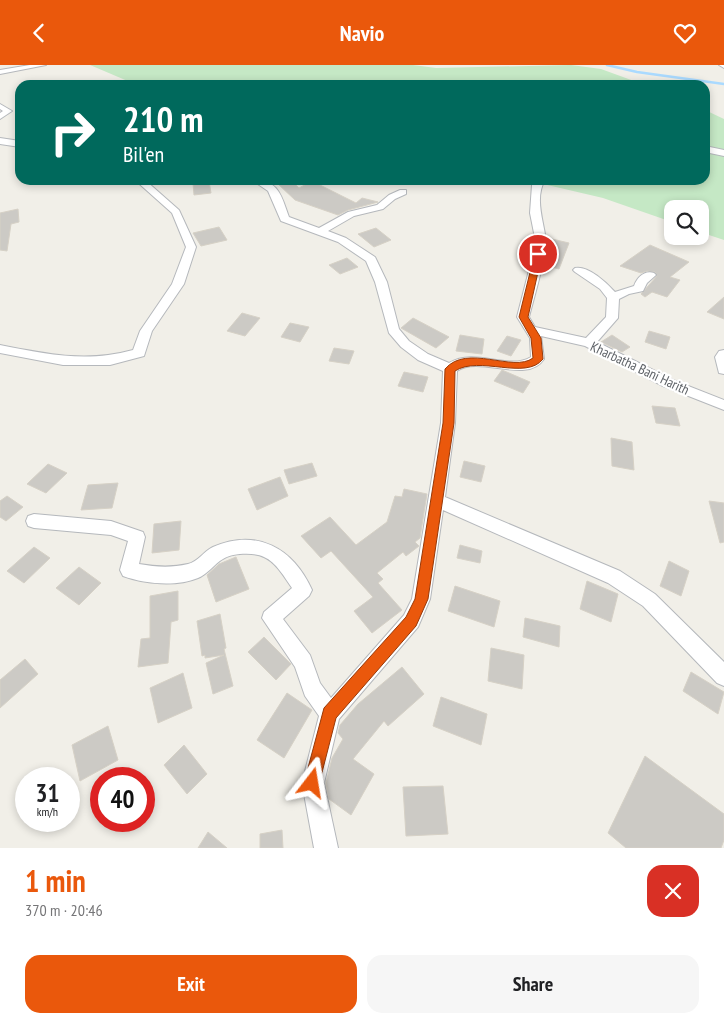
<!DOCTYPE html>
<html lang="en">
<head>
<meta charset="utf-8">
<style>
	body { margin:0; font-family:"PT Sans Narrow",sans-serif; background:#f6f6f6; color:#202124; height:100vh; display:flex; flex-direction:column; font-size:19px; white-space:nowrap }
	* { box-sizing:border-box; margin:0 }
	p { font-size:16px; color:#757577 }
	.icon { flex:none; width:28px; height:28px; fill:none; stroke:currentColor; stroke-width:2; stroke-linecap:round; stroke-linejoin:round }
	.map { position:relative; height:783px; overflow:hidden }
	.panel { display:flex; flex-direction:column; background:#fff; flex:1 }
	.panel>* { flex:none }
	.hud { position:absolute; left:15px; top:15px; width:695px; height:105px; border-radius:15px; box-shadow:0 2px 8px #0003; background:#00695c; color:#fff; overflow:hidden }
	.buttons { position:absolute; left:664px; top:135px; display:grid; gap:10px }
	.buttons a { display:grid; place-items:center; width:45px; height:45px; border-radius:10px; background:#fff; box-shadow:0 2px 8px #0003; font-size:25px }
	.speed { position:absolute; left:15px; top:702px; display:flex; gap:10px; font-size:25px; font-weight:700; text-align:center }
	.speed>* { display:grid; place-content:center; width:65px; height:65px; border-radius:50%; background:#fff; box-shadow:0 2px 8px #0003; line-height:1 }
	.speed small { font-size:12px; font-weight:400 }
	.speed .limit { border:8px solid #d22; background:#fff; color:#111 }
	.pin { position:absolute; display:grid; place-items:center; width:42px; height:42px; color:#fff; margin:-21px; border:2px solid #fff; border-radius:50%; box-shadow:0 1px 5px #0007 }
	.me { position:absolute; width:55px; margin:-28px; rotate:14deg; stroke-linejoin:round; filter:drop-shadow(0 0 4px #0008) }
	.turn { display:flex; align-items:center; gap:18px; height:105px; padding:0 25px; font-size:22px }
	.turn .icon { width:65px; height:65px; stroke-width:2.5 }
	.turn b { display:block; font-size:35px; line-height:42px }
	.round { display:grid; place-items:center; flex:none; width:52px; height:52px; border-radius:15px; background:#f6f6f6 }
	.head { display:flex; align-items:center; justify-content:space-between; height:85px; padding:0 25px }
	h1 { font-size:30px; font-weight:800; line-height:38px; color:#ea580c }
	.button { display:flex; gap:10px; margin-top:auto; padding:10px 25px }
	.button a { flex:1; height:58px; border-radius:15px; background:#ea580c; color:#fff; font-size:20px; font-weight:800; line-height:58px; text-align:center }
	.button a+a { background:#f6f6f6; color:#202124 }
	header { display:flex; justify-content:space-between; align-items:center; height:65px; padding:0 25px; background:#ea580c; color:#fff; font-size:22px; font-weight:800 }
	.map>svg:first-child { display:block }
</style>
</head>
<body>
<header><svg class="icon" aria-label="back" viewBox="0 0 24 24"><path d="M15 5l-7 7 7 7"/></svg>Navio<svg class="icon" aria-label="heart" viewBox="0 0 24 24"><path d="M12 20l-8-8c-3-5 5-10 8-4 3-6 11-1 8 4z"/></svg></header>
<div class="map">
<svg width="724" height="783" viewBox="0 0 724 783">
	<rect width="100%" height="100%" fill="#f1efe8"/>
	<path fill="#c5e8c5" d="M90 0H413L436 3 571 0 601 4 645 20H137Z
		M705 45 724 54V175L700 167V144H672V157L603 133 526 115H705Z"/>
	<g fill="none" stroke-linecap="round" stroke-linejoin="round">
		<path stroke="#aadaff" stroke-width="2.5" d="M607 0 637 7 724 19"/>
	</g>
	<path fill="#cccac5" stroke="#d6d1c6" d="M291 115 299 123 312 116 356 138 362 133 378 137 348 145 338 150 295 135 278 119Z
		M209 116 211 128 194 130 193 118Z
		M18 144 19 157 11 159 7 186 0 185V148Z
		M219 162 227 175 201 181 193 168Z
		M376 163 391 175 374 182 358 169Z
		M552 174 569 178 559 204 544 200 548 182Z
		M650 180 689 197 670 212 680 215 667 232 652 227 645 232 641 229 657 211 655 207 647 206 641 208 620 201Z
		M347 193 358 202 340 209 329 200Z
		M724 232V254L707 247Z
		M242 248 260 253 245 271 227 266Z
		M413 253 449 272 436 283 401 263Z
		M290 258 309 262 300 277 281 272Z
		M649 266 670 272 666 284 645 277Z
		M460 270 484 274 482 289 456 286Z
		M612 270 630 282 622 287 601 277Z
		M507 271 521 275 511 291 497 286Z
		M334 283 354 286 349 299 329 296Z
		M502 305 530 317 523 328 494 316Z
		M404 307 428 312 423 327 398 321Z
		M652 341 675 343 680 361 656 358Z
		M611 373 632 377 634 405 612 401Z
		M464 396 485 401 481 417 460 412Z
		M312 398 317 411 289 419 284 405Z
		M48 399 67 408 46 428 27 419Z
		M280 412 288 431 257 445 248 424Z
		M118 418 112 443 81 445 88 420Z
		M404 424 427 429 420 473 415 477 419 481 406 491 403 487 377 508 383 514 378 518 402 545 372 568 354 546 373 532 331 486 321 493 301 471 330 452 356 480 387 457 395 431 402 432Z
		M7 431 23 442 6 456 0 452V436Z
		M709 436 724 438V477L720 478Z
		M181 456 179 485 152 488 154 459Z
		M460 480 482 486 480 498 457 493Z
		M34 482 50 493 24 518 7 506Z
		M236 492 249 524 216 537 207 510 219 499Z
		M669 496 689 506 681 531 660 521Z
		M79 502 101 518 79 540 56 523Z
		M587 516 618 529 611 557 580 544Z
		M455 521 500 536 494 562 448 546Z
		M178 526V555L171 557 168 598 138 602 141 574 150 573V531Z
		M220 549 226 583 224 584 233 621 213 629 206 598 224 590 205 593V590L202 591 197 556Z
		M525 553 560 561 559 582 523 572Z
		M264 572 291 599 276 615 248 587Z
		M491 583 524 590 522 624 488 616Z
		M25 594 38 609 0 643V615Z
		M402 602 424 629 388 661 384 656 353 694 374 709 351 750 329 734 326 718 332 693 343 674 338 668 340 660 358 639Z
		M691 607 724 627 718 649 683 626Z
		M183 608 192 643 158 658 150 623Z
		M287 628 312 645 284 693 257 675Z
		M441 632 487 649 481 680 433 661Z
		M108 661 118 695 80 716 72 680Z
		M184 680 207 709 187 729 164 700Z
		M645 691 724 749V775L721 783H626L608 768Z
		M443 721 448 769 406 771 403 722Z
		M282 765 283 783H260V769Z
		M208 767 227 783H198Z"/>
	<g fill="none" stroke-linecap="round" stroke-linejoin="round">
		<g stroke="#b5b8bc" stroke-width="2">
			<path id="minor" d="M30 0H46L0 9V5Z
				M719 0H724V3Z
				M0 39 12 46 0 54V48L3 46 0 44Z
				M0 73 20 76V82L0 79Z
				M705 81 724 85V91L705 87Z
				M135 115H145L179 145 196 182 184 219 152 266 144 291 110 300H63L0 288V280C47 289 86 298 133 285L140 266 172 219 186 182 172 148Z
				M252 115C279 115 281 130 289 152L319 163 348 147 377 140 389 130 400 125H406V129L395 134 383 144 354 151 328 166 346 173 375 192 387 217 399 264 409 276 428 289 449 298C476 282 508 306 531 292L530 273 517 252 536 178 530 148 532 120 535 115H545C534 133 544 157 546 176 547 189 533 236 529 252L535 262 586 273 606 252 607 233 600 224 575 207 573 205 575 203C588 200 607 218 615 227L634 221C637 213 644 205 654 208L656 210 647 218 643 226 629 229 619 234 618 253 597 277 673 315 724 335V345L663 321 585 281 541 271 544 294C527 320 480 290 457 306L455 358 445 432 620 506 655 529 724 597V621L717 618 643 541 608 518 443 445 430 534 418 562 339 654 324 718 338 783H314L302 718 319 651 305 631 295 602 262 553 264 547 292 523C285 513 276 497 264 492 254 487 232 488 223 494 214 499 208 509 198 513 176 522 145 519 123 511L120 505 128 476 111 470 34 463 28 461 26 456 28 451 34 449 111 456 143 467 145 472 139 499C156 502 171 503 188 499 198 497 204 486 213 482 257 463 293 483 312 525L309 531 283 554 310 590 320 618 331 633 404 550 412 534 441 358 443 306 418 295 401 282 389 268 375 217 366 196 338 177 281 156 268 126Z
				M724 285V309L719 308 715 292 719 286Z"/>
		</g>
		<use href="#minor" fill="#fff" fill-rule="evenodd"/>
	</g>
	<path fill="#ea580c" stroke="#983908" d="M535 187 542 189 528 252 541 273 543 294C526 316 479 290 455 306L454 358 428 534 416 561 336 653 318 723 312 726 307 723 304 718 324 643 406 552 415 534 443 358 445 304C467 278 513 308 533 293L531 273 519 252Z"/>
	<g text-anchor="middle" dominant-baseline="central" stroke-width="4.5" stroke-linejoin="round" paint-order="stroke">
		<g font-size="14" fill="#5f6368" stroke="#fff">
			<text transform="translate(640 303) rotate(25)">Kharbatha Bani Harith</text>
		</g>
	</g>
</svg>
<div class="buttons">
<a><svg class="icon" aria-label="search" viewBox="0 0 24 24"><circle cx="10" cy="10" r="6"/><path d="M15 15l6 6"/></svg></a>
</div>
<div class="speed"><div>31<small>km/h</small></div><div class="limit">40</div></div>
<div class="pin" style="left:538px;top:189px;background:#d93025"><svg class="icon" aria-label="arrive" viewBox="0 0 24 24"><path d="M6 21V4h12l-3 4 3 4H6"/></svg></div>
<svg class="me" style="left:312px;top:718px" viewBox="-20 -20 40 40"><path d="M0-17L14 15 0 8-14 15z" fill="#ea580c" stroke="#fff" stroke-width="4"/></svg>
<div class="hud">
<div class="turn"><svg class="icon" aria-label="right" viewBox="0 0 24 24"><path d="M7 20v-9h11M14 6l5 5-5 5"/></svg><div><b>210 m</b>Bil'en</div></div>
</div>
</div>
<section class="panel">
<div class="head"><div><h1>1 min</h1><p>370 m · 20:46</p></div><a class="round" style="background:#d93025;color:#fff"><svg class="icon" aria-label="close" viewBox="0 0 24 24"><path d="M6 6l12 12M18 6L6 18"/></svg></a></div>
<div class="button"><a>Exit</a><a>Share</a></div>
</section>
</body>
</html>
